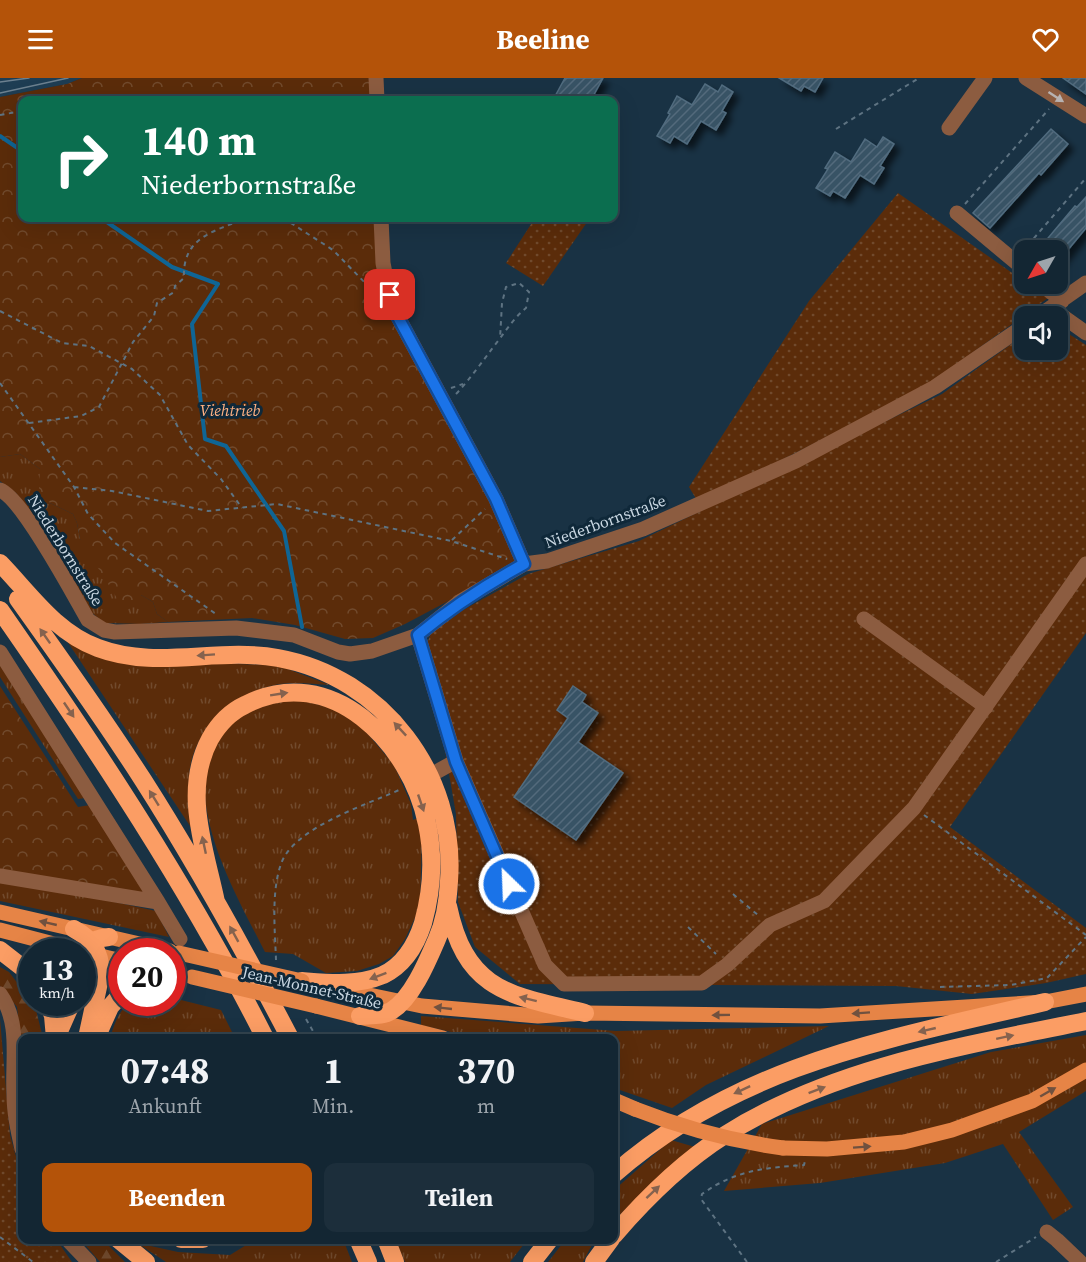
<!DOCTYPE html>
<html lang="de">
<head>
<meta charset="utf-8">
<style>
	body { margin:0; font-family:"Source Serif 4",serif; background:#1c2e3b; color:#f1f3f6; height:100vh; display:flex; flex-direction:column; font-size:22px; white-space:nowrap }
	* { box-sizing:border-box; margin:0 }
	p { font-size:20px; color:#9da5ac }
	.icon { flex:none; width:33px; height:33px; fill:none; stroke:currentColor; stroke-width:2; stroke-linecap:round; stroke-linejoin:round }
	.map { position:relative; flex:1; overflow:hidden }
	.drawer { position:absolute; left:18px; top:956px; width:600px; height:210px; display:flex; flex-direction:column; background:#132633; border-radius:12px; box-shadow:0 6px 24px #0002,0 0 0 2px #32434e }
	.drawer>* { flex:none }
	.banner { position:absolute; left:18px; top:18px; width:600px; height:126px; border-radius:12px; box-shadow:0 6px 24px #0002,0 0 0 2px #32434e; background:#0b6e4f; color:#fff; overflow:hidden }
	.needle { width:39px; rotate:231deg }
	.controls { position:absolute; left:1014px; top:162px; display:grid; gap:12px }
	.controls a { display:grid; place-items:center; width:54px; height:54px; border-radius:12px; background:#132633; box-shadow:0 6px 24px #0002,0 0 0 2px #32434e; font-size:30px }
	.speed { position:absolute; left:18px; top:860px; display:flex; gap:12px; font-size:30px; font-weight:700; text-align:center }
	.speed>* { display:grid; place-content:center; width:78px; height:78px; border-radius:50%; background:#132633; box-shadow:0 6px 24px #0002,0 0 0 2px #32434e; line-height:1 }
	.speed small { font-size:15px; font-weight:400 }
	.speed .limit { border:9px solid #d22; background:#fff; color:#111 }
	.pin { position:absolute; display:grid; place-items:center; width:51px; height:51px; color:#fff; margin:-26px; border-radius:12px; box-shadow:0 3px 9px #0006 }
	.me { position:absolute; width:66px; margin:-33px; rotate:336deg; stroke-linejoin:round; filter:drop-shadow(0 0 4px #0008) }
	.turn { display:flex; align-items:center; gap:21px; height:126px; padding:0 24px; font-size:27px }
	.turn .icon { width:78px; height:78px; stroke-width:2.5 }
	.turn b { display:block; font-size:42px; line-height:51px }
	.eta { display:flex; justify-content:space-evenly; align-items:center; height:102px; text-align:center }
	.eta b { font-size:36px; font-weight:700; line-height:42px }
	.action { display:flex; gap:12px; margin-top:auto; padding:12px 24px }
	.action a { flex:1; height:69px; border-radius:12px; background:#b45309; color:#fff; font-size:24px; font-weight:700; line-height:69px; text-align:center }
	.action a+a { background:#1c2e3b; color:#f1f3f6 }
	header { display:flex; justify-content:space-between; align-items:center; height:78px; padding:0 24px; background:#b45309; color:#fff; font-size:27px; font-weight:700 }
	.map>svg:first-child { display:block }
</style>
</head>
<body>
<header><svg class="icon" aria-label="menu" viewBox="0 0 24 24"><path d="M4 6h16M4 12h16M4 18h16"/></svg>Beeline<svg class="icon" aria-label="heart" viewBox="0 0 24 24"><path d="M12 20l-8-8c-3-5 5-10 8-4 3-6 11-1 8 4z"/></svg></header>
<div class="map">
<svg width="1086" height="1184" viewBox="0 0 1086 1184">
	<defs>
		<pattern id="grass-tufts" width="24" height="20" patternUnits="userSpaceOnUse" patternTransform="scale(1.5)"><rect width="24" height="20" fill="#5b2c0a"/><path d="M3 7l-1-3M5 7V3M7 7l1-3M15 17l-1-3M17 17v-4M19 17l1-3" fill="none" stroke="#714a2d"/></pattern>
		<pattern id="forest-firs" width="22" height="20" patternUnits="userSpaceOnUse" patternTransform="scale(1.5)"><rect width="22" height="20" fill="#5b2c0a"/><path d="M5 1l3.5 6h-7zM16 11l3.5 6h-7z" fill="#714a2d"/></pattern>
		<pattern id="park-crowns" width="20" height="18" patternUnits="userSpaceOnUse" patternTransform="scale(1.5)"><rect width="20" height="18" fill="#5b2c0a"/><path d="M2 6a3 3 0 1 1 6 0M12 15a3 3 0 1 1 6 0" fill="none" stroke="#714a2d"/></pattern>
		<pattern id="garden-dots" width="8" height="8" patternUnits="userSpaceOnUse" patternTransform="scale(1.5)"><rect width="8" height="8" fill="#5b2c0a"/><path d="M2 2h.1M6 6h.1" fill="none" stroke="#714a2d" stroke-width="1.8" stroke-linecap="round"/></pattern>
		<pattern id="building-hatch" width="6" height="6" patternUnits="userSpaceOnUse" patternTransform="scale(1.5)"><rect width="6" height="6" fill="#385265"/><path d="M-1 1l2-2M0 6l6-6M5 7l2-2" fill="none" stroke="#536a7b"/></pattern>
		<filter id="shadow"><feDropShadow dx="5.5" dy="5.5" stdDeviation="3" flood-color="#0009"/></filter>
	</defs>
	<rect width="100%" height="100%" fill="#193244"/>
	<path fill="#1e3d53" d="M0 0H82L67 6 0 19Z"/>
	<path fill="url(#grass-tufts)" d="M20 376 40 391 50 425 73 436 77 445 80 461 141 517 153 524 157 536 168 544 140 546 104 545 91 534 30 434 16 415 0 403V379Z
		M67 563 198 585 277 587 330 607C312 606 292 603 275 607 231 616 192 653 189 698 188 717 191 736 194 754Z
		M0 587 86 720 78 721 0 599Z
		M297 621 350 635 394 687 411 726 413 742 418 740 422 758 420 829 405 861 393 878 379 886 357 893 326 895 293 876 265 874C234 812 161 692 241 638 258 627 278 624 297 621Z
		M0 799 156 833 169 859 0 823Z
		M173 920 221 932 235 960H110C123 917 132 924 172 924Z
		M421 938 616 953 829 948 706 1007 672 1030 614 1010V960H477L421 947Z
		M1086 957V1013L1019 1054 1073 1129 1053 1142 1003 1066 945 1085 820 1105 724 1113 762 1046 991 974Z
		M671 1062 695 1069 614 1142V1112Z
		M256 1161H343L352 1184H166L137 1165 178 1174 230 1177Z
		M395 1161H528L510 1184H405Z
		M566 1161H595L583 1184H548Z"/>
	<path fill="url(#forest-firs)" d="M0 889 9 894 35 928 43 960H22V977L17 929 0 908Z
		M80 1161H102L125 1184H100Z"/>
	<path fill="url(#park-crowns)" d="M82 0H376L377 22H22V140H379L378 186 522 484 405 546 373 560 345 561 295 547 252 540 168 544 157 536 153 524 141 517 131 526 120 525 80 461 77 445 73 436 50 425 39 411 40 391 20 376 0 379V19L67 6Z
		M0 608 78 729 90 727 147 816 0 792Z"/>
	<path fill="url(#garden-dots)" d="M898 115 1048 220 976 272 932 306 698 424 689 409 809 223Z
		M535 140H590L543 208 506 185Z
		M1058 249 1086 267V555L950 749 1086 850V896L1046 905 972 916 896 908 520 906 475 869 458 824 456 736 435 615 424 573 434 548 528 496 639 463 942 316 1024 257V272H1058Z
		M0 941 10 1057 22 1100V1161H56L72 1184H0Z"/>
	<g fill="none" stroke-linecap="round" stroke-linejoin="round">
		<path stroke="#0f6595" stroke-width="4" d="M0 58 22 73
			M101 140 172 189 218 206 192 246 205 361 226 368 284 453 302 549"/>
	</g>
	<path fill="url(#building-hatch)" stroke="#516c7f" stroke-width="1.5" filter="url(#shadow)" d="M565 0H603L591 22H553Z
		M779 0H823L815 14 804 8 801 13Z
		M1063 0H1086V16Z
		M705 6 718 14 722 7 733 14 722 33 726 35 716 52 701 43 687 66 674 58 670 65 657 58 670 36 668 35 677 18 692 27Z
		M1051 51 1068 66 1041 97 1039 95 990 150 973 135Z
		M883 59 894 66 880 88 884 90 874 106 860 97 845 120 833 113 830 118 816 110 828 91 825 90 835 74 851 84 865 61 877 69Z
		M1086 119V150L1058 184V172H1038L1075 128 1077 129Z
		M573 608 586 617 582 624 598 635 578 664 623 695 576 762 514 719 568 640 557 632Z"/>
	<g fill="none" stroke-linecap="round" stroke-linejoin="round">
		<path stroke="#5e7382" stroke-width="2" stroke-dasharray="4.5 4.5" stroke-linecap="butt" d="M0 37 22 33
			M836 51 919 0
			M965 126 1049 31
			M283 140 333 172 375 215
			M1022 174 1086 100
			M0 233 62 265 89 268 132 291 160 317 188 367 221 401 242 430
			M0 305 74 409 88 436 115 465 216 536
			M451 310 463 306
			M456 316C471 300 484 281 498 263 507 251 515 239 526 230L529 214 519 205 506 209 502 225 500 261
			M29 345 81 338 99 329 133 264 154 238 157 225 174 214 175 208 184 200C182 158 216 153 247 140
			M74 409 112 413 208 433 277 426 451 463 507 481
			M452 462 485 431
			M924 737 1086 857
			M733 816 759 838
			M688 849 716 876
			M276 882C275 853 271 814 281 786 293 750 366 727 399 712
			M940 909 1011 907 1047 900 1086 859
			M306 941 317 960
			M0 1159 33 1184
			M747 1184 701 1121 702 1116C736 1092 764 1090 804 1087L805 1083
			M996 1184 1036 1159"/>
		<path stroke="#8c5c40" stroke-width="15" d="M376 0 377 22
			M1026 0 1086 38
			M949 50 985 0
			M957 135 1024 191
			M381 140 383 185 391 226 496 421 524 486
			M1041 206 1062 223
			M1051 230 1086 255
			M1039 238 1086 205
			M0 412C23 421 73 516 88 542L104 552 115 554 236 550 294 557 338 574 350 576 372 573 418 557 461 523 524 486 547 483 643 451 796 383 935 309 1024 248
			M864 541 986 629
			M418 557 456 683 545 887 564 906 702 905 727 887 770 847 824 823 914 730 1086 486
			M0 574 158 824 0 798
			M438 693 456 683
			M158 824 180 861
			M0 916C21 945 12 983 14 1016 14 1035 18 1053 22 1071
			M1047 1154 1057 1162 1080 1184
			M67 1161 89 1184"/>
		<path stroke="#e68446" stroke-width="15" d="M0 834 170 873
			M0 852 81 873
			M88 875 122 883
			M331 909 422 928 538 938 585 935 820 938 1045 924 1086 916
			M316 928 443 960
			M614 1022 635 1031
			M783 1070 827 1071 904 1064 952 1052 1032 1023 1086 992"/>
		<path stroke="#fb9d64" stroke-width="18" d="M0 485C30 516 55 554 98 570 156 592 217 569 278 580 383 599 457 697 449 803 448 823 445 843 437 861 428 882 412 921 391 933 383 938 370 937 360 938
			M18 521C61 581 103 640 143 702 196 785 244 872 290 960
			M0 532C96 670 189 810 265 960
			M216 824C205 771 182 713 210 661 218 647 230 634 245 627 331 582 411 666 427 746 434 779 432 813 423 845 416 867 404 887 383 897 357 908 329 905 302 903
			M448 828C466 914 510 917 585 935
			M74 851C92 861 100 873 101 895L87 960
			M0 872 32 897
			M82 886C87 867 88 861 109 859
			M172 895H174
			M48 924 53 938 55 960
			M56 960 72 924
			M96 960 110 929 122 915
			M614 1096C739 986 889 961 1045 924
			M614 1157C646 1120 682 1084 725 1057 833 989 963 968 1086 943
			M118 1161 146 1184
			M181 1161H203
			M358 1161 368 1184
			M386 1161 395 1184
			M532 1184 550 1161
			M594 1184 611 1161"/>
		<path stroke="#6c808f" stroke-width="1.5" d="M0 4 29 0
			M0 15 68 0"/>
		<path stroke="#e68446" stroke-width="15" d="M179 875 302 903
			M192 899 316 928
			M635 1031C683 1050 731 1063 783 1070"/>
	</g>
	<defs><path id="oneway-solid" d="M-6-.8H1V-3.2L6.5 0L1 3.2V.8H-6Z" transform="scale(1.5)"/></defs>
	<use fill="#b7b2b1" href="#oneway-solid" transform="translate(1056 19) rotate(33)"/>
	<g fill="#85624e">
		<use href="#oneway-solid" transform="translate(45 558) rotate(-125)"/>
		<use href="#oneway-solid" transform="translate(206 577) rotate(176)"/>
		<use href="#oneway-solid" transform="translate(279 616) rotate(-9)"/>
		<use href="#oneway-solid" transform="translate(69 632) rotate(56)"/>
		<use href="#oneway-solid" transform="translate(400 651) rotate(-133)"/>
		<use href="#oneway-solid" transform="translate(154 720) rotate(-122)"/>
		<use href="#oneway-solid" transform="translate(421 725) rotate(71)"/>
		<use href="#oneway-solid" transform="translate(204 767) rotate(-102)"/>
		<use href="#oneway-solid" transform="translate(234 856) rotate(-119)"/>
		<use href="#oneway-solid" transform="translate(378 898) rotate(159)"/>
		<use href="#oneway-solid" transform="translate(528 921) rotate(-166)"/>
		<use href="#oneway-solid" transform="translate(927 952) rotate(167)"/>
		<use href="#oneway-solid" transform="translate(1005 959) rotate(-12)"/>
		<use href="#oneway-solid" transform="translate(742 1012) rotate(155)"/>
		<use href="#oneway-solid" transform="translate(817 1012) rotate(-21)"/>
		<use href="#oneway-solid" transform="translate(653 1114) rotate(-43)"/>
	</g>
	<g fill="#70513f">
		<use href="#oneway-solid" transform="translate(48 845) rotate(-167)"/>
		<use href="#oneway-solid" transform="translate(443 930) rotate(-174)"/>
		<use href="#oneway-solid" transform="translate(861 935) rotate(176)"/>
		<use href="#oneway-solid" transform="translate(721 937) rotate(179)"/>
		<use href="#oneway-solid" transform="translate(1048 1014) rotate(-30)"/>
		<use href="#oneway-solid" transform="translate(862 1069) rotate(-4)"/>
	</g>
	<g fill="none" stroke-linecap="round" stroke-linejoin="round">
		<g stroke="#114b97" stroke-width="15">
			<path id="route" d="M390 217 391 226 496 421 524 486C484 508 453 528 418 557L456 684 509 806"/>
		</g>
		<use href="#route" stroke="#1a73e8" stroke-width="10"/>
	</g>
	<g text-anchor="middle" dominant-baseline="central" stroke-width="6" stroke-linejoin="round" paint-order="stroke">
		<g font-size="16" font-style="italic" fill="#ffb183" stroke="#0f2839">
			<text x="230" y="332">Viehtrieb</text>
		</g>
		<g font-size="16" fill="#c9d7e2" stroke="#0f2839">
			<text transform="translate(605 443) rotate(-20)">Niederbornstraße</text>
			<text transform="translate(66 472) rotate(58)">Niederbornstraße</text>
			<text transform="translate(312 909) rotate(13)">Jean-Monnet-Straße</text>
		</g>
	</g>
</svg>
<div class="controls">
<a><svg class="needle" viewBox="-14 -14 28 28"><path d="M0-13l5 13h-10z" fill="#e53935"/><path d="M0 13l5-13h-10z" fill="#9da5ac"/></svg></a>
<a><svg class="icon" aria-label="sound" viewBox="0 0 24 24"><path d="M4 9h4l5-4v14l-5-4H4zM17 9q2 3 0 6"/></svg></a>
</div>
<div class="speed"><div>13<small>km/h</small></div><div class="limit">20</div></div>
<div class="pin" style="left:390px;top:217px;background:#d93025"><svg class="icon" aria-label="arrive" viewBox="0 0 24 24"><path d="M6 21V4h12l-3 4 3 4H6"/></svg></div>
<svg class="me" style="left:509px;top:806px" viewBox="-20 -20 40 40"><circle r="17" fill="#1a73e8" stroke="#fff" stroke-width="3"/><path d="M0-11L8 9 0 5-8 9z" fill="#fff"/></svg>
<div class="banner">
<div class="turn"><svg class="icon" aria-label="right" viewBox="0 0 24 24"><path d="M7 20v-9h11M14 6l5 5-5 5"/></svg><div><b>140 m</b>Niederbornstraße</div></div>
</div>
<section class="drawer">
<div class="eta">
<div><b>07:48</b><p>Ankunft</p></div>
<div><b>1</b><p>Min.</p></div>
<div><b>370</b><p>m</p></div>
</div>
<div class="action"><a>Beenden</a><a>Teilen</a></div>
</section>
</div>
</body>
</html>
